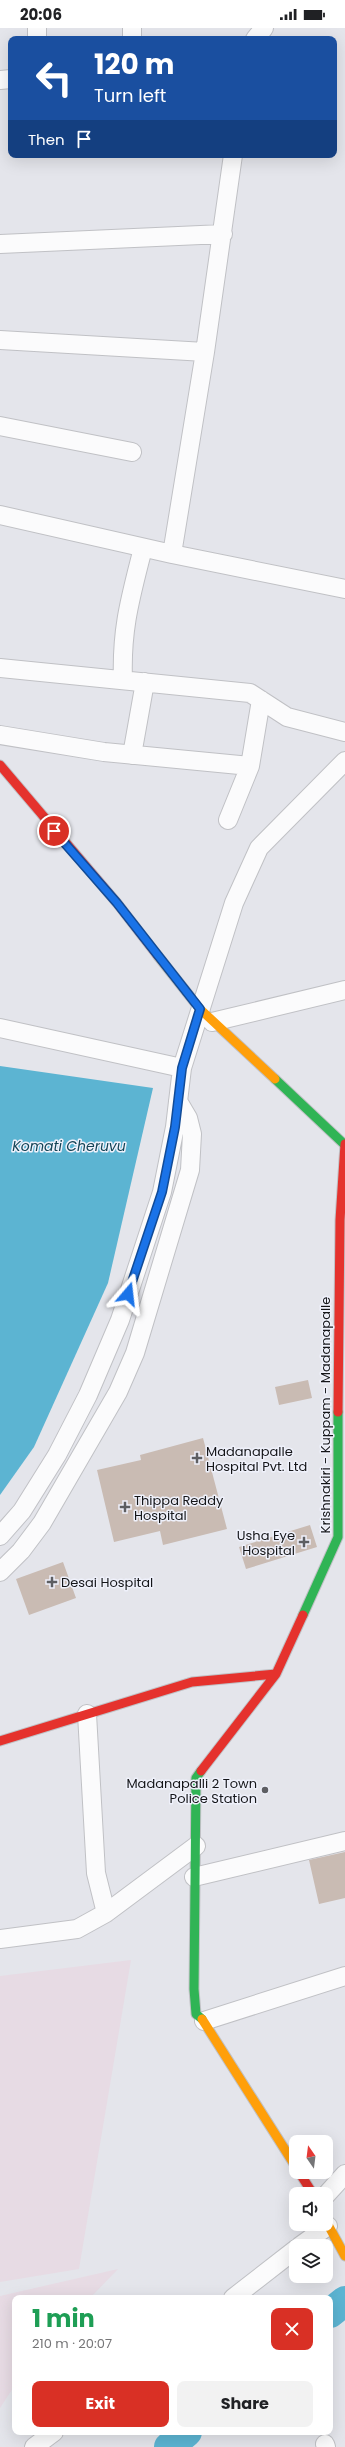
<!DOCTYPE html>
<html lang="en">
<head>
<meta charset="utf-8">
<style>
	body { margin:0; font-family:Poppins,sans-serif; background:#f2f2f2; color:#202124; height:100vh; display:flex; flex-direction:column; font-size:15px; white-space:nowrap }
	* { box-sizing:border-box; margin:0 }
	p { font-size:13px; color:#757577 }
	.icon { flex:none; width:22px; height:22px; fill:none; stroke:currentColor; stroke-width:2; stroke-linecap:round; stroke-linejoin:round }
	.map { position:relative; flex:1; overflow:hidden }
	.side { position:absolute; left:12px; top:2267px; width:321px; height:140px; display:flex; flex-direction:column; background:#fff; border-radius:8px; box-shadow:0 4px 16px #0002 }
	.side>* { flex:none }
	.top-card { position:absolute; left:8px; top:8px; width:329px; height:122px; border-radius:8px; box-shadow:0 4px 16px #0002; background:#1a4fa0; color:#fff; overflow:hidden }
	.needle { width:26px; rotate:346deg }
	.buttons { position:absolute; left:289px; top:2107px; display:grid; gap:8px }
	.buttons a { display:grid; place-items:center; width:44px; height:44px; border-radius:8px; background:#fff; box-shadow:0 4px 16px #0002; font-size:20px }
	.pin { position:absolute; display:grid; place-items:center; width:34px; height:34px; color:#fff; margin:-17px; border:2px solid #fff; border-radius:50%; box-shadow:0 1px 4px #0007 }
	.me { position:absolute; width:44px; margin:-22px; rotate:17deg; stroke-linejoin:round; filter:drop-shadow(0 0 3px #0008) }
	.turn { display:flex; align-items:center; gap:14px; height:84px; padding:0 20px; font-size:18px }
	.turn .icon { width:52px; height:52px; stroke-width:2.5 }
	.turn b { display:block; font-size:28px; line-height:34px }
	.then { display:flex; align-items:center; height:38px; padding:0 20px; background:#0003; gap:8px; font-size:15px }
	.round { display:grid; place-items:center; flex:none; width:42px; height:42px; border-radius:8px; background:#f2f2f2 }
	.overview { display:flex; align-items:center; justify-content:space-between; height:68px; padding:0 20px }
	h1 { font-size:24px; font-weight:700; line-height:30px; color:#1e9e55 }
	.primary-button { display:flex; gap:8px; margin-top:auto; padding:8px 20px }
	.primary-button a { flex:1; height:46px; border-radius:8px; background:#d93025; color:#fff; font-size:16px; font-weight:700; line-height:46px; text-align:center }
	.primary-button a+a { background:#f2f2f2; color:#202124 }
	.status { display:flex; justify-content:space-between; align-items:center; height:28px; padding:0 20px; background:#fff; direction:ltr }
	.status svg { height:11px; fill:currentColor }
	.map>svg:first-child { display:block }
</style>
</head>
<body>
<div class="status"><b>20:06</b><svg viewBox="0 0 49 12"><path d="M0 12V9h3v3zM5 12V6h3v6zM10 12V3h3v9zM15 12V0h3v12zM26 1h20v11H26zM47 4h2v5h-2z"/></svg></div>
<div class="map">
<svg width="345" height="2419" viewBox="0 0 345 2419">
	<rect width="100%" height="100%" fill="#e4e5eb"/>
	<path fill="#e7dbe4" d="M131 1932 79 2241 0 2254V1948Z
		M118 2241 90 2270H15V2357L0 2380V2268Z"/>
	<path fill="#5cb4d2" d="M0 1038 153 1060 108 1255 34 1419 0 1467Z"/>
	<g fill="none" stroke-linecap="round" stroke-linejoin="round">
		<path stroke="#5cb4d2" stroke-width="30" d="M330 2285 345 2273
			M169 2419 187 2404"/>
	</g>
	<path fill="#c9bbb3" d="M308 1352 312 1370 279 1377 275 1359Z
		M203 1410 227 1501 163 1517 160 1503 114 1514 97 1442 141 1432 140 1427Z
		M310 1497 317 1519 246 1541 239 1519Z
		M63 1534 76 1570 29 1587 16 1551Z
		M345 1824V1870L319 1876 309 1832Z"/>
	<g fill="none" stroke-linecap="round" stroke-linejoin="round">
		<g stroke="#c0c1c5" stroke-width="20">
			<path id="street" d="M37 0V11
				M132 11V0
				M255 11 264 0
				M0 52 11 51
				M0 216 223 206
				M0 312 205 324 233 127
				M0 398 132 424
				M0 487 172 526 205 324
				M172 526 345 561
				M0 640 250 665 287 689 345 704
				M123 652C121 600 131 568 143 520
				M0 707 104 724 250 738 261 672
				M132 727 145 654
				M228 792 250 738
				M212 994 345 962
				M0 1000 182 1040
				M0 1508 22 1483 57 1427 88 1367 120 1292 162 1164 175 1099 182 1040 234 875 259 820 345 733
				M0 1544 21 1523 42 1495 118 1364 135 1325 190 1142 192 1106 188 1090 178 1073
				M87 1686 96 1845 106 1885
				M194 1849 345 1813
				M0 1911 77 1901 106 1885 196 1818
				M204 1993 345 1948
				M326 2167 345 2146
				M300 2218 328 2198
				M233 2270 296 2221
				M325 2416 326 2419
				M34 2419 54 2404"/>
		</g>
		<g stroke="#c0c1c5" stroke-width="11">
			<path id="fast" d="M275 1051 345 1117
				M303 1587 338 1509V1384
				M201 1743 196 1750 194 1961 196 1986 202 1991"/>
		</g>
		<g stroke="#c0c1c5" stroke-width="11">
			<path id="slow" d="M158 928 200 981 275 1051
				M202 1991 296 2139
				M326 2193 345 2228"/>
		</g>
		<g stroke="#c0c1c5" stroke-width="11">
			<path id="jam" d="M0 737 117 875 158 928
				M338 1384 340 1192 345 1116
				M0 1713 192 1654 276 1646
				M201 1743 276 1646 303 1587
				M299 2144 313 2166"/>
		</g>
		<use href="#street" stroke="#fbfbfc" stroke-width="18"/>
		<use href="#fast" stroke="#30b455" stroke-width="9"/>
		<use href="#slow" stroke="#ff9f0a" stroke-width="9"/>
		<use href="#jam" stroke="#e5322d" stroke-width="9"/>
	</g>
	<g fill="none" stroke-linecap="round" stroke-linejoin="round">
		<g stroke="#114b97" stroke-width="10">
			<path id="route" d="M54 803 117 875 200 981 182 1040 175 1099 162 1164 128 1266"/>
		</g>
		<use href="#route" stroke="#1a73e8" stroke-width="7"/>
	</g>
	<g fill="#5d5e62" stroke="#eff1fb" stroke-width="1.5">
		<path d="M195 1424h4v4h4v4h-4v4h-4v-4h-4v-4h4z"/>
		<path d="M123 1473h4v4h4v4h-4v4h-4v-4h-4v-4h4z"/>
		<path d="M302 1508h4v4h4v4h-4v4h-4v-4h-4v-4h4z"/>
		<path d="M50 1548h4v4h4v4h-4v4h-4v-4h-4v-4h4z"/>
		<circle cx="265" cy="1762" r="4"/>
	</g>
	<g text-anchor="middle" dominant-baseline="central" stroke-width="3" stroke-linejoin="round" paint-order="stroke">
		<g font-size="13" fill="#141518" stroke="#eff1fb">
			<text transform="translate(325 1387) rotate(-90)">Krishnakiri - Kuppam - Madanapalle</text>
		</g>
		<g font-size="13" fill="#141518" stroke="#eff1fb" text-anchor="start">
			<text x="206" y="1423">Madanapalle<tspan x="206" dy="15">Hospital Pvt. Ltd</tspan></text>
			<text x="134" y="1472">Thippa Reddy<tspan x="134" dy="15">Hospital</tspan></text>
			<text x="295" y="1507" text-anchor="end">Usha Eye<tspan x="295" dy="15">Hospital</tspan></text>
			<text x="61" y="1554">Desai Hospital</text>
			<text x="257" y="1755" text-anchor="end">Madanapalli 2 Town<tspan x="257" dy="15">Police Station</tspan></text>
		</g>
		<g font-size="14" font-style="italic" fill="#134456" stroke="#eff1fb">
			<text x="69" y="1118">Komati Cheruvu</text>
		</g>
	</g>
</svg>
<div class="buttons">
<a><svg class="needle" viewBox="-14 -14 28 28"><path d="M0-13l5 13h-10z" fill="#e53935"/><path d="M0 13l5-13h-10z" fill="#757577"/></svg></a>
<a><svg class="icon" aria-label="sound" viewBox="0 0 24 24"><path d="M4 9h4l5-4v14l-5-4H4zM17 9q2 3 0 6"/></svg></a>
<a><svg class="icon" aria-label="layers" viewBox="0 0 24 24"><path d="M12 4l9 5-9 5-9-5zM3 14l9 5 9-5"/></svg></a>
</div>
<div class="pin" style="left:54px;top:803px;background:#d93025"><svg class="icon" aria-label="arrive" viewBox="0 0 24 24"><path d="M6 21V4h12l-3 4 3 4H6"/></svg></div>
<svg class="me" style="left:128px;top:1266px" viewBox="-20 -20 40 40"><path d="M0-17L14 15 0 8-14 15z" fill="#1a73e8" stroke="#fff" stroke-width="4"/></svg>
<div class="top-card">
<div class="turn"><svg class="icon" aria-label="left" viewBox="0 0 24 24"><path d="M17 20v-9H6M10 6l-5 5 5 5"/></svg><div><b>120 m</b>Turn left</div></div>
<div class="then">Then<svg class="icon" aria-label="arrive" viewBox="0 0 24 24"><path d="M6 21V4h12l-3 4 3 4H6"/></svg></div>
</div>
<section class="side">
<div class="overview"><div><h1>1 min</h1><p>210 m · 20:07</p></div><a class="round" style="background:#d93025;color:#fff"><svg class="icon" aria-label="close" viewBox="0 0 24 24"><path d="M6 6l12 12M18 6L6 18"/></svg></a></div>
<div class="primary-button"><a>Exit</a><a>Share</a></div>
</section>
</div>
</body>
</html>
